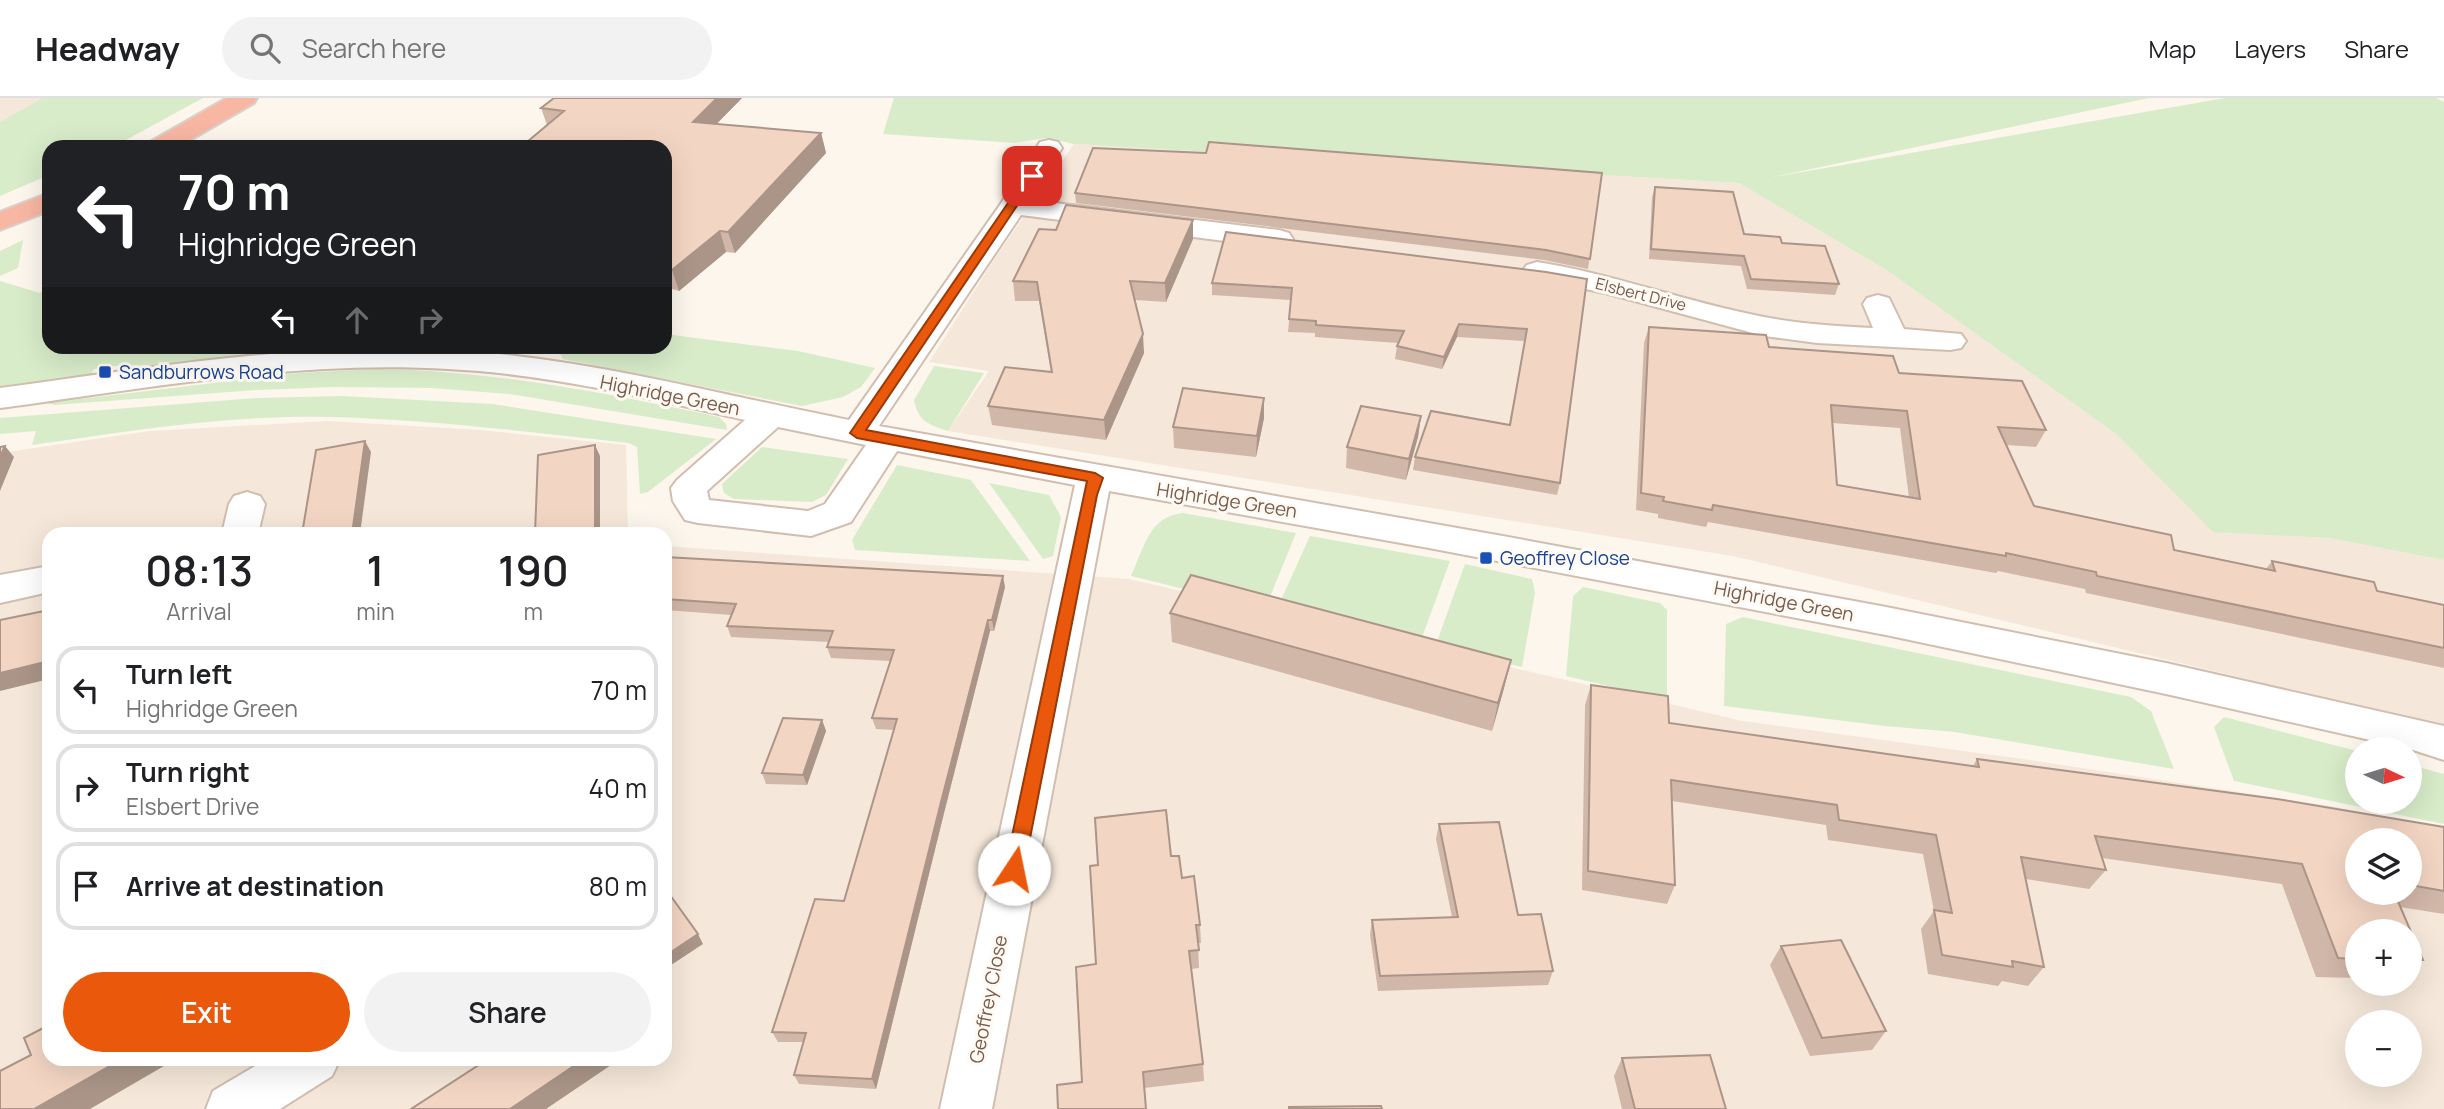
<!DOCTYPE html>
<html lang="en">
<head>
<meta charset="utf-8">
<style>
	body { margin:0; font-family:Manrope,sans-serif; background:#f2f2f2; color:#202124; height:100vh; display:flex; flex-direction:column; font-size:26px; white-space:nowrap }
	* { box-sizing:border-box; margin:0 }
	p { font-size:23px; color:#757577 }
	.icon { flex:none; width:38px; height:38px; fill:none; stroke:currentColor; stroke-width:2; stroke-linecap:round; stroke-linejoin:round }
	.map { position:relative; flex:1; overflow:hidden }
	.side { position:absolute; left:42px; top:429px; width:630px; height:539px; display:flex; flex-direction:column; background:#fff; border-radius:21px; box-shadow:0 7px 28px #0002 }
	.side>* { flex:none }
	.top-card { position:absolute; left:42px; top:42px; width:630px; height:214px; border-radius:21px; box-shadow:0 7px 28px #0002; background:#202124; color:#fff; overflow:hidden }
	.needle { width:46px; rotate:94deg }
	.controls { position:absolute; left:2345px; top:639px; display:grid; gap:14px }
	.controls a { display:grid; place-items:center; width:77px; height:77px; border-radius:50%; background:#fff; box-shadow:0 7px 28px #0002; font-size:35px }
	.pin { position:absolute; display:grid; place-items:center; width:60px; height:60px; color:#fff; margin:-30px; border-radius:14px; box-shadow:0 4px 10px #0006 }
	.me { position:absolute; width:77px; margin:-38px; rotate:11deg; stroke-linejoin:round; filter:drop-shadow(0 0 5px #0008) }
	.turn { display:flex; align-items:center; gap:24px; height:147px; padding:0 21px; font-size:32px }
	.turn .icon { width:91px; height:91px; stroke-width:2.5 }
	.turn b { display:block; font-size:49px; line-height:60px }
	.lanes { display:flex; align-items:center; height:66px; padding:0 21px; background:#0003; justify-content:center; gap:35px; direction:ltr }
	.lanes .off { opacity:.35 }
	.eta { display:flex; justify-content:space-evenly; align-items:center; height:119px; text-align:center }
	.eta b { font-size:42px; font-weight:600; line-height:49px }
	.primary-button { display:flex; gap:14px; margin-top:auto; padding:14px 21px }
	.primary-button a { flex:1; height:80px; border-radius:42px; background:#ea580c; color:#fff; font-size:28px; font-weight:600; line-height:80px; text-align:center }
	.primary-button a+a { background:#f2f2f2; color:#202124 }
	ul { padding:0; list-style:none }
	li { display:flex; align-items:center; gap:21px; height:88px; margin:0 14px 10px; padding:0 7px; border:4px solid #e0e0e0; border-radius:21px }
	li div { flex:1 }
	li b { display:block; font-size:26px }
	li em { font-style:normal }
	header { display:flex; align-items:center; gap:42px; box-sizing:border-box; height:98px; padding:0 35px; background:#fff; border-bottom:2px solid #e0e0e0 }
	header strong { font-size:33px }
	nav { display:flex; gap:38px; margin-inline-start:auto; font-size:24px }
	.search { width:490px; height:63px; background:#f2f2f2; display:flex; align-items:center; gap:18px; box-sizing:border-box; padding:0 24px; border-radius:38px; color:#757577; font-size:26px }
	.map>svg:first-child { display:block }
</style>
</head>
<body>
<header>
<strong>Headway</strong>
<div class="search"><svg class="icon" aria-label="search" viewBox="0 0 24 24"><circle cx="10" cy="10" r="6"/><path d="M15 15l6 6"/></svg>Search here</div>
<nav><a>Map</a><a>Layers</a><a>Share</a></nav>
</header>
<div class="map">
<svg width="2444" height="1011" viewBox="0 0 2444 1011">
	<rect width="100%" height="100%" fill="#fdf6ec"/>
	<path fill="#f5e8da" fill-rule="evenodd" d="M0 0H39L42 1 0 24Z
		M1074 46 1739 85 1888 173 2115 335 2213 433 2329 440 2444 462V628L1733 458 948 333 989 273 929 264 995 160Z
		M328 323 480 332 626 347 628 436H49V961H665V448L1129 481 1743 623 2030 662 2336 709 2444 732V1011H0V355L150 333ZM2357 742H2410V794H2357ZM2357 833H2410V886H2357ZM2357 924H2410V976H2357Z"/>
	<path fill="#d8ecc9" d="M39 0H203L113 49H49V77L0 98V24L41 1Z
		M894 0H2149L1773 79 2225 0H2436L2444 4V462L2329 440 2213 434 2115 335 1888 173 1739 85 1074 46 1046 40 1015 45 883 36Z
		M23 142 18 170 0 178V153Z
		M0 183 40 195 49 190V248L389 249 282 254 125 273 129 266 94 271 90 278 0 289Z
		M665 236 798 253 875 270 861 289 843 299 802 308 563 261 557 249 665 248Z
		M934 268 984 275 948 333C929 327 918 323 914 302Z
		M378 271C494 273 606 295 719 319L726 326 727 332 510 296 431 290 334 289 257 292 54 307 46 305 298 275Z
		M342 298 492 306 716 341 648 394 640 396 637 349 629 345C531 334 432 322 333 319 232 316 131 333 32 347L36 333 0 336V320L256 300Z
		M762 349 848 361 826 397 812 404 734 401 724 395 722 386Z
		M897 367 971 382 1030 463 855 452 852 442Z
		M989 385 1049 397 1061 419 1053 458 1043 461Z
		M1183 415 1296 435 1265 511 1131 478C1144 450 1149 418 1183 415Z
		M1310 438 1450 463 1420 545 1275 515Z
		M1465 466 1532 481 1535 495 1522 569 1435 549Z
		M1583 489 1660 505 1667 512V602L1566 578 1573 498Z
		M1743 519 2131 599 2151 613 2174 671 1955 634 1885 628 1724 608 1726 526Z
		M2224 619 2357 653V704H2410V667L2444 676V726L2234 683 2214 629Z"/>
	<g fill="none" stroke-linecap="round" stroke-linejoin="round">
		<g stroke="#d1beb0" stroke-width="4">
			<path id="minor" d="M1049 42 1058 44 1062 50 1030 102 1279 132 1289 135 1293 141 1289 147 1279 150 1021 117 879 328 1497 437 1886 509 2166 565 2444 628V662L2410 651 2166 596 1886 537 1429 450 1109 393 992 1011H940L1075 387 897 353 851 424 811 438 698 425 685 422 673 403 671 390 677 382 745 322C647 300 549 276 448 271 298 262 148 290 0 310V290C148 270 298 244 448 252 583 259 716 296 849 322L1000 107 1040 44ZM778 329 866 347 825 406 808 413 709 402 707 393Z
				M1537 164C1608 175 1675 200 1745 215 1787 225 1830 228 1873 230L1863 206 1867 200 1878 197 1889 200 1904 231 1961 236 1966 243 1961 250 1950 252 1817 245 1764 238 1605 195 1527 179 1522 173 1527 167Z
				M247 394 260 398 265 406 258 436H222L229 406 234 398Z
				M49 468V494L0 505V477Z
				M267 961H340L332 978 280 1011H206L213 993Z"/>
		</g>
		<g stroke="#dad1cd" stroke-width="4">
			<path id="highway" d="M227 0H257L254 5 178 49H146L150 44Z
				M49 95V113L0 132V114Z"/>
		</g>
		<use href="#minor" fill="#fff" fill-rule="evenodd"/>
		<use href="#highway" fill="#f7b7a3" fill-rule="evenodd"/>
	</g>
	<path fill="#d1b7a8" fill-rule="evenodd" d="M742 0 716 26 821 35 826 55 735 155 726 154 679 193 665 189V49L547 27 541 10Z
		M1602 75 1588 171 1544 162 1076 105 1075 95Z
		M1655 89 1744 136 1782 145 1839 186 1835 197 1747 191 1741 168 1649 161 1652 99Z
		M1193 141 1166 204 1135 202 1144 255 1106 342 992 327 988 308 1051 274 1039 203H1015L1013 183Z
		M1546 174 1560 385 1557 397 1413 372 1415 359 1509 327 1525 243 1457 239 1442 271 1395 261 1397 248 1398 245 1315 239V235L1288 234 1291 202 1212 197V185Z
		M1649 229 1769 249 1899 275 2046 332 2036 349 2006 347 2034 408 2174 452 2266 471 2272 463 2377 493 2444 507V570L2086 495 2085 491 1998 473 1996 475 1708 424 1706 429 1658 420V416L1636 412 1644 245ZM1832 325 1900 330 1909 400 1837 387Z
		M1421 318 1418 339 1406 382 1346 370 1347 349Z
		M1264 320 1256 359 1174 350 1173 329Z
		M665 459 1005 489 994 533H990L944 715 876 991 799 986 794 977 803 944H778L772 934 844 803 894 632 876 631 872 620 890 563 831 560 827 549 829 544 731 539 727 528 731 517 665 512Z
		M1170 515 1511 562 1504 590 1492 633 1172 544Z
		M1591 587 1669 625 1973 668 1977 661 2444 729V816L2400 809 2423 862 2410 873V833H2357V880L2316 879 2282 786 2102 760 2106 772 2089 791 2026 781 2044 869 2028 888 2002 883 1998 888 1928 876 1921 831 1934 813 1923 756 1828 742 1826 727 1672 703 1675 787 1667 806 1582 792 1585 607ZM2410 742V794H2357Z
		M822 622 826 633 807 687 766 686 762 675Z
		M1439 726 1518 817 1553 873 1548 887 1378 893 1370 837 1372 822 1452 819 1436 741Z
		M1171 758 1200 827 1201 845H1198L1199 870 1191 871 1203 966 1204 983 1144 990 1082 984 1096 866Z
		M1781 848 1886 933 1872 952 1810 958 1770 867Z
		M1622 960 1726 1011H1622L1614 978Z"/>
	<path fill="#aa9588" d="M717 0H742L699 44 693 24Z
		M821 35 826 55 735 155 728 134Z
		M1193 122V141L1166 204 1165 185Z
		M720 133 726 154 679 193 672 172Z
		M1459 226 1457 239 1442 271 1444 259Z
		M1143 236 1144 255 1106 342 1104 322Z
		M1264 300V320L1256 359 1257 338Z
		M1421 318 1418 339 1406 382 1409 361Z
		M365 343 371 354 360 436H352Z
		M595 347 600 358V436H595Z
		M5 348 14 359 0 393V359Z
		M1003 478 1005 489 994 533 992 522Z
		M988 522 990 533 944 715 876 991 872 981 941 704Z
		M1511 562 1504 590 1492 633 1498 605Z
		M49 563V581L0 593V575Z
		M822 622 826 633 807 687 803 677Z
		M698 836 703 846 665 871V858Z
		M122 961H176L90 1011H34Z
		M584 961H620L546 1011H510Z"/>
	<path fill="#f3d5c3" stroke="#aa9588" stroke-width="2" fill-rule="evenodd" d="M554 0H717L693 24 821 35 728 134 720 133 672 172 665 170V49H521L564 13 541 10Z
		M1209 44 1602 75 1590 161 1546 152 1075 95 1093 50 1206 55Z
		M1655 89 1733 94 1744 136 1780 139 1782 145 1825 148 1839 186 1751 181 1744 158 1651 151Z
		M1066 107 1193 122 1165 185 1130 183 1143 236 1104 322 988 308 1005 269 1052 274 1037 184 1013 183 1039 131 1056 132Z
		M1226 134 1546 174 1587 181 1560 385 1415 359 1431 313 1510 327 1527 231 1459 226 1444 259 1397 248 1404 233 1316 227V223L1289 221 1292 190 1212 185Z
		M1649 229 1766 237 1769 249 1893 258 1899 275 2022 283 2046 332 1998 329 2034 408 2171 437 2174 452 2275 473 2272 463 2374 484 2377 493 2444 507V550L2097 478 2096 474 2006 455V458L1713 407 1712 412 1663 403 1664 399 1641 395ZM1831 307 1907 313 1920 401 1837 387Z
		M1183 290 1264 300 1257 338 1173 329Z
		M1361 308 1421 318 1409 361 1347 349Z
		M365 343 352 436H302L316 352Z
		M595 347V436H535L538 357Z
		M5 348 0 359V349Z
		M665 459 1003 478 992 522H988L941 704 872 981 794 977 806 935 772 934 815 801 844 803 897 621 872 620 894 552 827 549 833 533 727 528 736 506 665 501Z
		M1191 477 1511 562 1498 605 1170 515Z
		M49 512V563L0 575V522Z
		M1591 587 1668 598 1669 625 1979 669 1977 661 2277 701 2444 729V793L2410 787V742H2357V794H2394L2423 862H2410V833H2357V861L2338 860 2302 766 2095 738 2106 772 2021 759 2044 869 2012 863 2013 869 1942 857 1934 812 1952 815 1936 737 1839 722 1837 707 1671 682 1675 787 1588 773Z
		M783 620 822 622 803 677 762 675Z
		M1166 712 1171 758H1179L1182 780 1194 778 1200 827H1196L1199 852 1189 853 1203 966 1143 974 1146 1011H1058L1057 987 1082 984 1076 869 1096 866 1090 768 1098 767 1095 720Z
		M1499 724 1518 817 1541 816 1553 873 1380 878 1372 822 1458 819 1439 726Z
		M665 790 698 836 665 858Z
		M1841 842 1886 933 1822 940 1781 848Z
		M49 927V961H122L34 1011H0V973L31 957 24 940Z
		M1710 957 1726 1011H1635L1622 960Z
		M488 961H584L510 1011H411Z
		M1381 1008 1382 1011H1289V1009Z"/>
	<path fill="#ea580c" stroke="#983908" stroke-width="2" d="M1032 75 1037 78 866 332 1095 375 1103 380 1097 397 1024 771 1021 776 1014 779 1007 776 1005 771 1087 383 857 340 850 335 1028 76Z"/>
	<g fill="#1a4fb4" stroke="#fffaf3" stroke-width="2.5">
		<rect x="98" y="267" width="14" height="14" rx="3.5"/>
		<rect x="1479" y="453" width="14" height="14" rx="3.5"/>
	</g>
	<g text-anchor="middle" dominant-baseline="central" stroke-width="6" stroke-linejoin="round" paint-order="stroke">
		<g font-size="16" fill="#7a5c4d" stroke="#fffaf3">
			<text transform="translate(1641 196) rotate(14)">Elsbert Drive</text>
		</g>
		<g font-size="19" fill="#164399" stroke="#fffaf3" text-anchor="start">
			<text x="119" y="274">Sandburrows Road</text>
			<text x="1500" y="460">Geoffrey Close</text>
		</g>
		<g font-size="19" fill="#7a5c4d" stroke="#fffaf3">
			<text transform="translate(670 297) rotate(11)">Highridge Green</text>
			<text transform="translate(1227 402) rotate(9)">Highridge Green</text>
			<text transform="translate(1784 503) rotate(11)">Highridge Green</text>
			<text transform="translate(988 901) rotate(-79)">Geoffrey Close</text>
		</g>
	</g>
</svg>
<div class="controls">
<a><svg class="needle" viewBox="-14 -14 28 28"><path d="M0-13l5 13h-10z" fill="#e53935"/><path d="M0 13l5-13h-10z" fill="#757577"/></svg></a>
<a><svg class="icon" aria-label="layers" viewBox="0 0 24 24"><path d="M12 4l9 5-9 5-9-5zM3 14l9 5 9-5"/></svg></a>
<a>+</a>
<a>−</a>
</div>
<div class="pin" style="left:1032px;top:78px;background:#d93025"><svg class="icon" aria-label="arrive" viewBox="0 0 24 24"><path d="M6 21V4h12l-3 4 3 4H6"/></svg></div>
<svg class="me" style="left:1014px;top:771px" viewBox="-20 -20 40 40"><circle r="19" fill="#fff"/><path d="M0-13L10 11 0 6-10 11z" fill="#ea580c"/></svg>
<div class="top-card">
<div class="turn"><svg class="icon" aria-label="left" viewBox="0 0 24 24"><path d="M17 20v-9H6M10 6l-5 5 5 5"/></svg><div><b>70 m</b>Highridge Green</div></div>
<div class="lanes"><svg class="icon" aria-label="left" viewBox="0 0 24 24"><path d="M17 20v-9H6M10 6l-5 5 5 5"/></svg><svg class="icon off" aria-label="ahead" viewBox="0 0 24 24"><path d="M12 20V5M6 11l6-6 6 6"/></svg><svg class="icon off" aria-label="right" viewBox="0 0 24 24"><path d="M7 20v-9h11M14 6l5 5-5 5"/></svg></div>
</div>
<section class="side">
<div class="eta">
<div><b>08:13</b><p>Arrival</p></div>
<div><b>1</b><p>min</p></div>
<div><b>190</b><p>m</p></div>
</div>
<ul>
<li><svg class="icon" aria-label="left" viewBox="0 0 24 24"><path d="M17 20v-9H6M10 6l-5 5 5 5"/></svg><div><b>Turn left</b><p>Highridge Green</p></div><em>70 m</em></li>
<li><svg class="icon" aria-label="right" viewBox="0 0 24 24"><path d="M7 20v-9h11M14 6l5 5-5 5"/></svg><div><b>Turn right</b><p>Elsbert Drive</p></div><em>40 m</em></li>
<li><svg class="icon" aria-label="arrive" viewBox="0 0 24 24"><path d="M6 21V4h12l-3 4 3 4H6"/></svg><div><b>Arrive at destination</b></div><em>80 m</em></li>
</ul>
<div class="primary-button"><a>Exit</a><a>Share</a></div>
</section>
</div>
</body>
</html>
